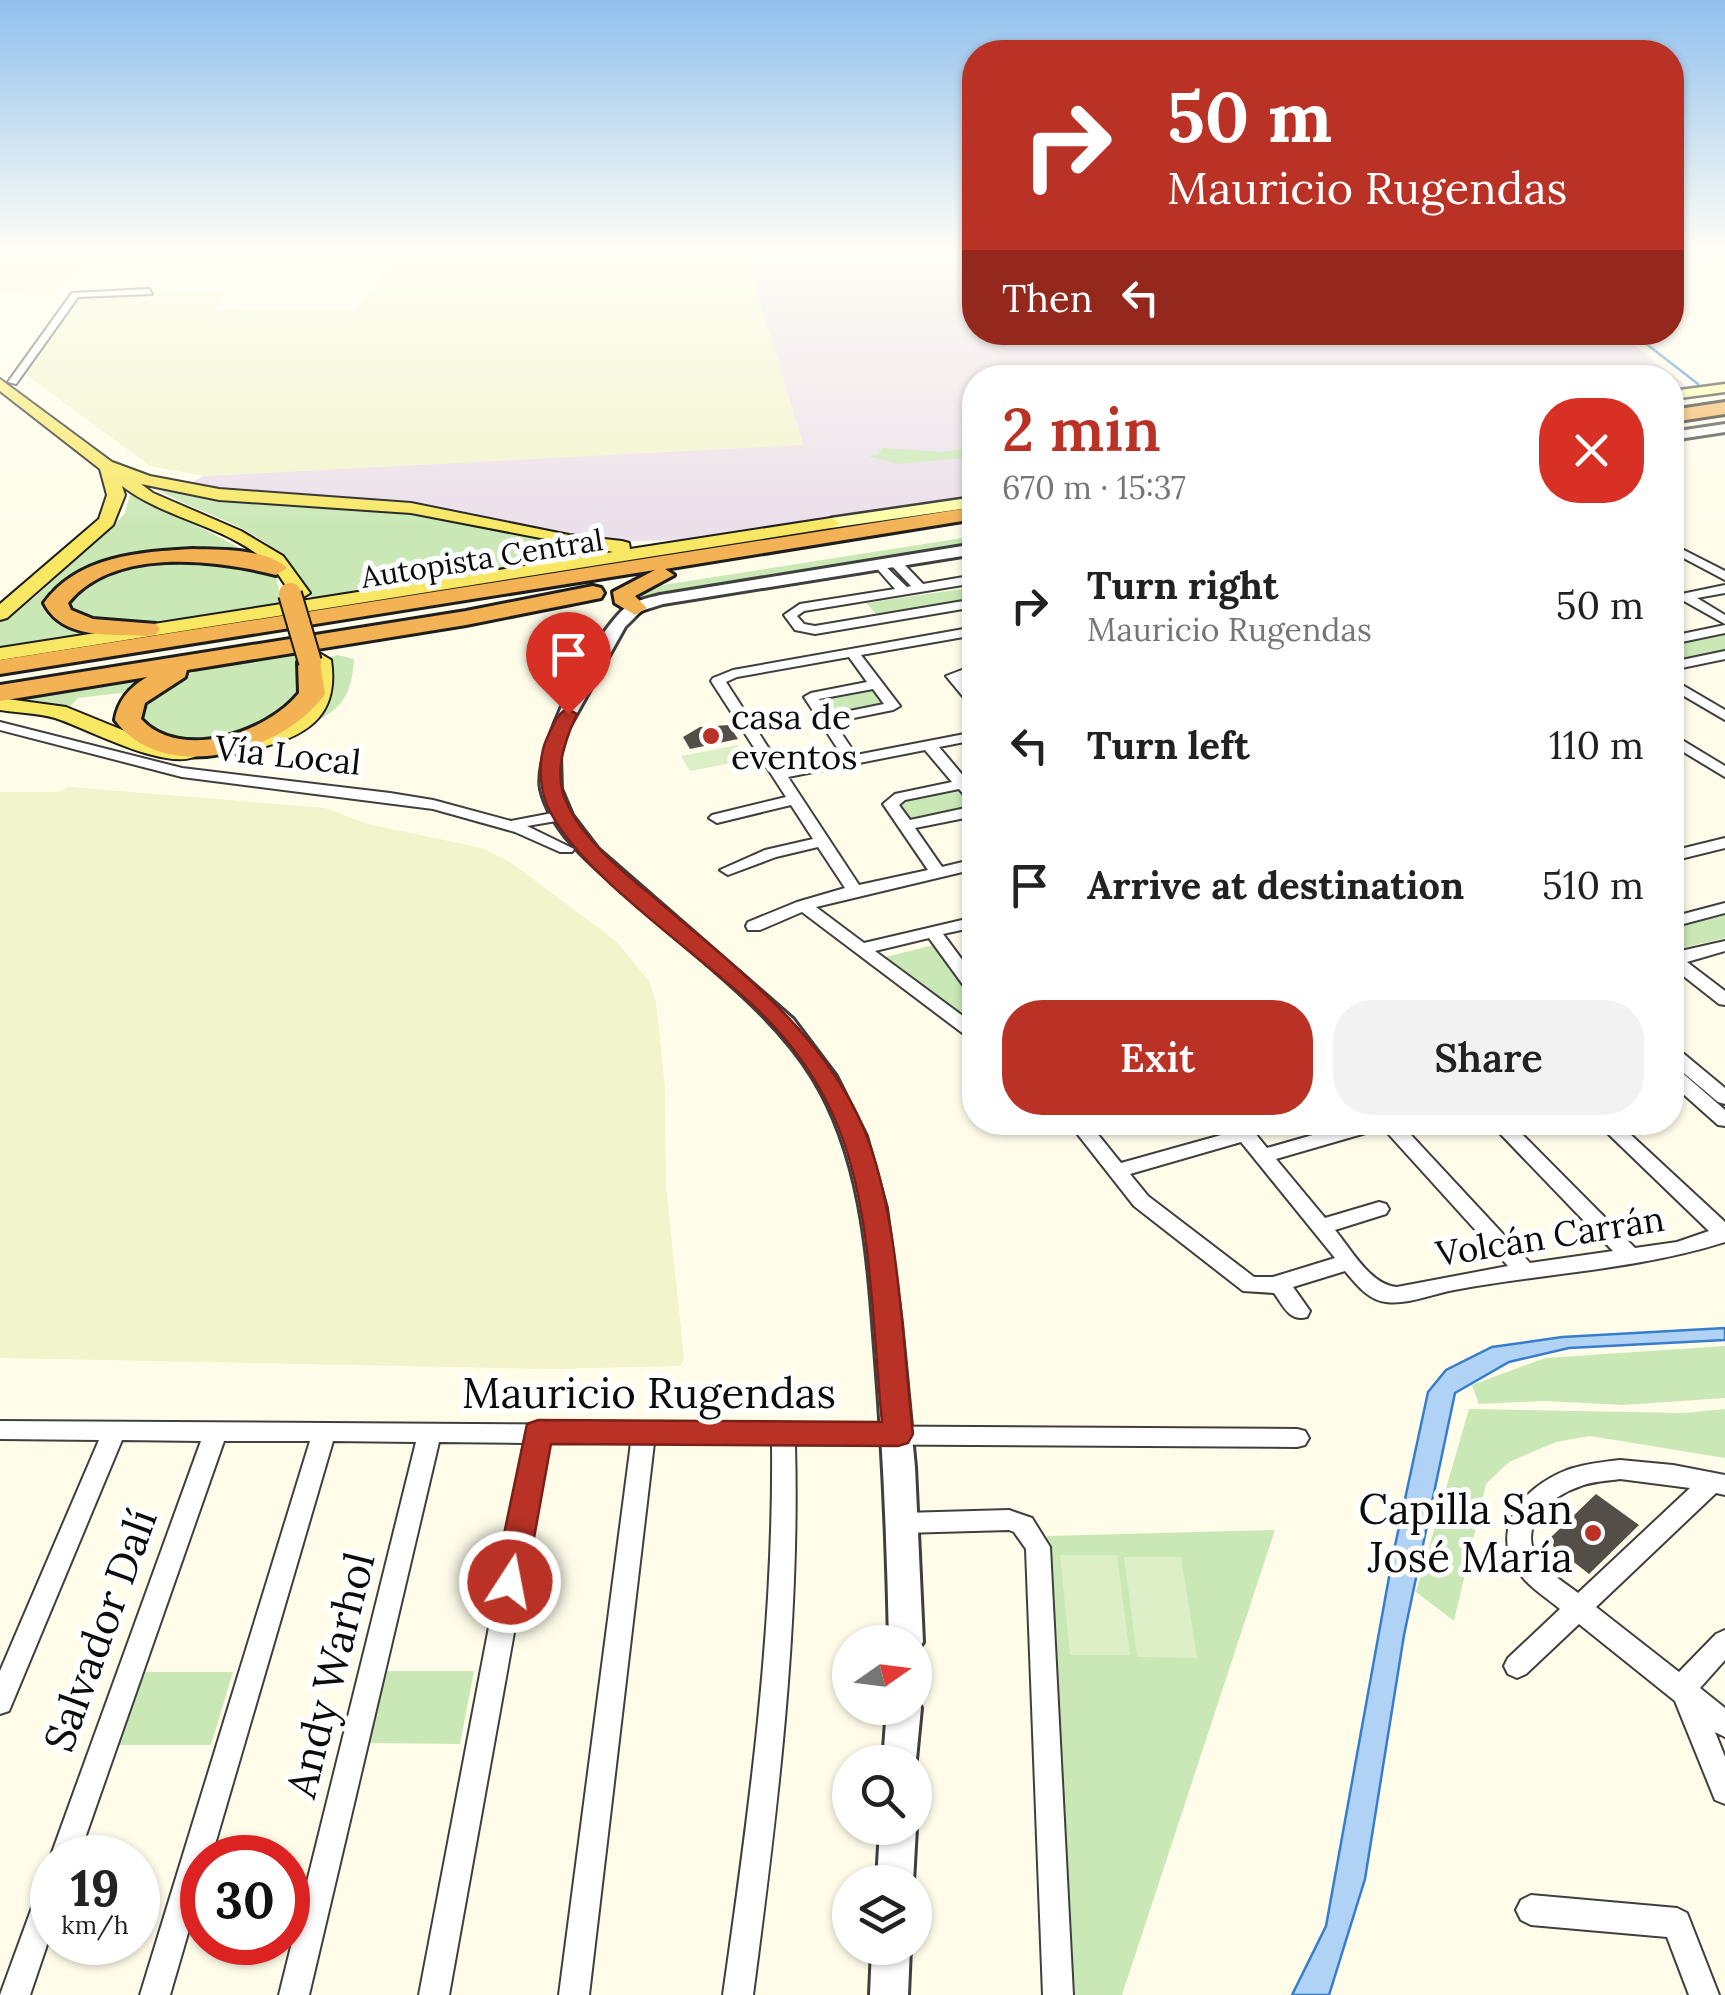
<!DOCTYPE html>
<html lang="en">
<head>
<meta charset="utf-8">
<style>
	body { margin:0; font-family:Lora,serif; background:#f2f2f2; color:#222; height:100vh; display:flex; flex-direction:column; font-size:38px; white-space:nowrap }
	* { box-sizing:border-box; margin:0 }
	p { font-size:32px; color:#767676 }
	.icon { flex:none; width:55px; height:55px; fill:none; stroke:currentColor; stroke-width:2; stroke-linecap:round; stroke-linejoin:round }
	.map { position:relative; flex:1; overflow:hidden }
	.side { position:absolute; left:962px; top:365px; width:722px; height:770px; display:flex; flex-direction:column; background:#fff; border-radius:40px; box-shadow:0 2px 8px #0004 }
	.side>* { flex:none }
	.hud { position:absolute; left:962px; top:40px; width:722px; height:305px; border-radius:40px; box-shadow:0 2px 8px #0004; background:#ba3225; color:#fff; overflow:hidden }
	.needle { width:65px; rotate:76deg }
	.tools { position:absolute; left:832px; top:1625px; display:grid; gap:20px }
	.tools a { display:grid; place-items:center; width:100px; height:100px; border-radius:50%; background:#fff; box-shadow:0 2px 8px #0004; font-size:50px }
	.speed { position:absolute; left:30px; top:1835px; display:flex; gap:20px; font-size:50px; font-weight:700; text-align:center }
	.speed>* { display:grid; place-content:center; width:130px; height:130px; border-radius:50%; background:#fff; box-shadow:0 2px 8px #0004; line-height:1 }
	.speed small { font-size:25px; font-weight:400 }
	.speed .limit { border:15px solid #d22; background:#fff; color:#111 }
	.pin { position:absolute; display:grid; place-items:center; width:85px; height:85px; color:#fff; margin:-102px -42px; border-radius:50% 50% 50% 0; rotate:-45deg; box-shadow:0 0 10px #0007 }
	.pin .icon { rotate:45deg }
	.me { position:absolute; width:110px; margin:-55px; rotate:11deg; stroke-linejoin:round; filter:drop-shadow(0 0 8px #0008) }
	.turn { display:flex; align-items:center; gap:35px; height:210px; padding:0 40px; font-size:45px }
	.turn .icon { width:130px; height:130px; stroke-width:2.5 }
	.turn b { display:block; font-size:70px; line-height:85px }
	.then { display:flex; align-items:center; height:95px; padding:0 40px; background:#0003; gap:20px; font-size:38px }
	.round { display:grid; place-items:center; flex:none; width:105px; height:105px; border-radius:40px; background:#f2f2f2 }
	.summary { display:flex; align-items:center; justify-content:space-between; height:170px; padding:0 40px }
	h1 { font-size:60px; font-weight:600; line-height:75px; color:#ba3225 }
	.action { display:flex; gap:20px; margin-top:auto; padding:20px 40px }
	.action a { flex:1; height:115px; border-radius:40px; background:#ba3225; color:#fff; font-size:40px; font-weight:600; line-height:115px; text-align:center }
	.action a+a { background:#f2f2f2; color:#222 }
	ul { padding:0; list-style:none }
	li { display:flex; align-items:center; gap:30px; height:140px; padding:0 40px }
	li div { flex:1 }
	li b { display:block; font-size:38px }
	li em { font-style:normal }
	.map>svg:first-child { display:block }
</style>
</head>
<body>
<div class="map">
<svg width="1725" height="1995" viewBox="0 0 1725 1995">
	<rect width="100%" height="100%" fill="#fffdea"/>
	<path fill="#ebdfea" d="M744 251H975V332L1618 333 1689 388 1673 390 1672 378H975V497L680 540 600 542 403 503 236 492 188 484 204 476 803 444Z"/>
	<path fill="#f2f4cb" d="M0 251H107L51 297 0 291Z
		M339 251H744L803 445 204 476 150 466 25 374 79 297 225 291 215 309 355 310 392 262H331Z
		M69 787 325 808 368 824 482 848 510 862 617 942 649 981 656 1002 665 1087 666 1185 684 1359 680 1366 550 1369 0 1358V792H58Z"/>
	<path fill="#c9e8b5" d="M882 448 942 452 975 448V457L898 464 868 456 877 455Z
		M149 485 391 507 572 543 640 550 312 600C278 524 212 523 149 485Z
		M131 491 251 554 93 567 50 590 43 605 47 616 69 628 100 632 0 648V622L34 598 116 523 125 513Z
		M975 536V546L642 600 633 597 638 589Z
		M204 560 259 566 276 576 283 607 132 624 108 623 70 614 66 603 86 580 138 565Z
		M975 587V599L883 615 876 614 866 603Z
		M1725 633V651L1673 662V644Z
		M294 651 303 694 256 732 201 741 159 735 137 719 140 702C194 663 230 662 294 651Z
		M338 655 354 659C352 687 347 705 320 719L315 716 324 658Z
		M160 672 130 692 78 698 69 708 9 699Z
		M873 689 887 705 833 715 821 699Z
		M960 788 975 806 911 820 897 802Z
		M1725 914V938L1673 950V928Z
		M938 944 975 1000V1027L881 958Z
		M1725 1346V1398L1623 1405 1544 1401 1479 1404 1472 1385 1545 1358Z
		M1469 1409 1683 1413 1725 1409V1458L1590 1436 1556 1442 1509 1462 1486 1484 1454 1621 1416 1592Z
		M1275 1530 1122 1995H1066L1047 1536Z
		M384 1671H474L460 1744 367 1743Z
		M143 1672H233L211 1745H117Z"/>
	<path fill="#dcefc7" d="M738 745 747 760 690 771 681 756Z
		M1060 1555H1117L1130 1655H1070Z
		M1124 1557H1181L1197 1658 1137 1657Z"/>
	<path fill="#b0d2f5" stroke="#377dcc" stroke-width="2.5" d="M1725 1328V1340L1569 1348 1509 1362 1455 1393 1404 1635 1365 1879 1329 1995H1292L1326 1926 1393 1555 1428 1392 1446 1370 1492 1347 1562 1337Z"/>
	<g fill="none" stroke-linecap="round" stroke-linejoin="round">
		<path stroke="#377dcc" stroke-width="2.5" d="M1631 332 1698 384"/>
	</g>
	<path fill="#544e48" d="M729 725 738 739 690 749 683 737 700 727Z
		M1596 1494 1639 1525 1589 1574 1547 1541Z"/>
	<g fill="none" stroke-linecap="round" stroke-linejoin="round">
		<g stroke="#3f3f3f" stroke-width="4">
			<path id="minor" d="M149 289 152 294 78 297 16 384 8 382 72 293Z
				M1672 544 1725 571V580L1672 552Z
				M891 559H899L923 584 975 575V583L804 611 797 616 804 624 815 626 975 599V607L815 634 795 630 784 615 800 604 895 589 874 565 880 561 907 587 911 586 891 565Z
				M1725 585V593L1697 598 1725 615V624L1684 601 1672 604V596Z
				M1725 625V633L1672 644V636Z
				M975 627V635L861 655 900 706 893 710 834 722 856 755 975 732V740L939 747 975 790V803L970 802 959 789 905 800 899 805 910 820 975 806V816L915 828 942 867 975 859V869L816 907 864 943 975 917V927L943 934 975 977V994L969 993 929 938 875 951 975 1025V1040L969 1038 802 912 760 930H748L746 926 748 922 797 902 845 888 818 847 776 857 728 875 720 870 765 850 813 839 791 805 717 823 709 818 712 815 786 797 711 681 713 678 733 670ZM849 657 867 682 811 693 804 697 843 757 782 769 726 682 737 677ZM873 689 884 704 830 715 819 699ZM925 750 952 782 895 794 883 804 928 870 859 885 788 777Z
				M1725 651V659L1672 670V662Z
				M975 665V673L962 678 975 693V706L970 705 946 676Z
				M1672 679 1725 710V720L1672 689Z
				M0 722 182 768 390 793 433 800 511 821 563 811 568 813 571 816 568 819 527 826 574 849 572 852H560L515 832 433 809 182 777 0 730Z
				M1672 734 1725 766V777L1672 745Z
				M1725 838V848L1672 861V851Z
				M1725 903V913L1672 927V917Z
				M1725 941V951L1687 962 1725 991V1005L1719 1004 1672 967V953Z
				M1672 1047 1678 1049 1725 1088V1104L1718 1102 1672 1063Z
				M1672 1068 1679 1070 1725 1110V1126L1718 1125 1672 1084Z
				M1068 1122H1088L1121 1163 1232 1132 1226 1122H1246L1267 1148 1358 1122H1399L1530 1263 1613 1251 1489 1122H1510L1635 1248 1677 1242 1709 1231 1596 1122H1617L1725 1222V1242C1637 1270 1544 1273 1454 1290 1432 1294 1408 1305 1386 1302 1368 1300 1356 1284 1345 1271L1293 1287 1310 1311 1307 1317C1289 1322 1283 1305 1274 1293L1243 1291 1134 1206ZM1383 1128 1508 1266 1397 1287C1370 1285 1351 1249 1335 1230L1386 1214 1389 1209 1386 1204 1379 1202 1325 1218 1276 1159ZM1241 1142 1335 1258 1273 1277H1254L1148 1196 1130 1174Z
				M0 1421 1297 1429 1305 1431 1309 1438 1305 1445 1297 1447 795 1444C800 1629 777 1812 753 1995H723C749 1812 774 1630 772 1444L654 1443 589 1995H559L631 1443H548L449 1995H419L524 1443 439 1442 309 1995H279L416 1442 333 1441 211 1858H202V1885L170 1995H140L310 1441H224L78 1858H52V1865L50 1858 201 1441 122 1440 9 1711 0 1714V1671L99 1440 0 1439Z
				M1620 1460 1673 1465 1725 1475V1495L1716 1493 1596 1607 1679 1672 1716 1634 1725 1630V1660L1700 1688 1725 1708V1737L1715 1732 1725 1757V1804L1715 1800 1675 1701 1579 1624 1526 1674 1517 1678 1508 1674 1504 1666 1508 1658 1560 1609C1548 1599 1534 1590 1524 1579 1485 1534 1520 1488 1567 1470 1584 1464 1602 1462 1620 1460ZM1620 1479 1690 1488 1578 1593C1564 1582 1545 1571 1536 1556 1518 1523 1553 1495 1581 1486 1594 1481 1607 1481 1620 1479Z
				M1009 1510 1032 1518 1050 1547 1073 1995H1043L1026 1549 1014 1532 1009 1530 903 1533 894 1530 891 1523 894 1516 903 1513Z
				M52 1876V1930L30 1995H0L42 1880Z
				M1531 1895 1677 1908 1687 1913 1719 1995H1689L1667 1937 1531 1925 1521 1920 1516 1910 1521 1900Z"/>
		</g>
		<g stroke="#3f3f3f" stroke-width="6">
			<path id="tertiary" d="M1725 424V432L1672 440V432Z
				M975 544V554L663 604 641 611 625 627 568 729 560 756 561 789 572 815 598 849 793 1019 836 1076 866 1136 886 1208 901 1323 915 1467 923 1642 915 1654V1642H889C887 1544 883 1446 875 1348 868 1257 862 1158 813 1078 771 1009 691 953 631 899 598 870 551 834 541 789 533 748 594 635 625 608 634 601 648 598 660 595Z
				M916 1697 921 1708 915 1770V1762H883L887 1708H915Z
				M915 1826 916 1828 913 1882H877L880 1828Z
				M872 1948H910L908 1995H870Z"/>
		</g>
		<g stroke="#2e2e2e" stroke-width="5">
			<path id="secondary" d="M1725 384V392L1672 399V391Z
				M975 497V507L831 528 823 523 831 518Z"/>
		</g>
		<g stroke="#1d1d1d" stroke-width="4">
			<path id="primary" d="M0 379 112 462 150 476 219 489 411 503 569 535 622 541 629 543 630 549 831 518 840 523 831 528 0 660V648L613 552 411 513 219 500 141 484 153 493 241 531 283 556 310 593 300 599 293 597C286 587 279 573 270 565 230 526 166 520 122 486L125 495 113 525 7 618 0 620V604L99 519 107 495 100 469 0 391Z
				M321 654 331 660C339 713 311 734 263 747 251 751 238 756 225 753L222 748 225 743C275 731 318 722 311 660Z
				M0 698 66 707 147 740 191 745 202 752C176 778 85 727 55 718 37 713 18 713 0 710Z"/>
		</g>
		<g stroke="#1d1d1d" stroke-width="6">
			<path id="motorway" d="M1725 402V414L1672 422V410Z
				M975 507V519L665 569 674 575 635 596 647 608 635 615 615 603 613 592 655 570 0 674V660Z
				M193 549C220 550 266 548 287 568L276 575C214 559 113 547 68 603L71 610 93 619 156 624 160 629 156 634 148 636C112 634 62 640 44 603 78 556 139 552 193 549Z
				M593 586 601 588 604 593 601 598 466 625 187 670 185 677 145 703 141 719C180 762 267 733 299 693L298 662 310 655 319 657 325 694C284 752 163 787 115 720 118 700 130 687 147 677L0 701V685L466 611Z"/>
		</g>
		<use href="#minor" fill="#fff" fill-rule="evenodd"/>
		<use href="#tertiary" fill="#fff" fill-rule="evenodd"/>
		<use href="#secondary" fill="#fdfea6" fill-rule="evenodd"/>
		<use href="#primary" fill="#f7e762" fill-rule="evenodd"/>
		<use href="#motorway" fill="#f3b254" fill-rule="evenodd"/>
		<g stroke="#1d1d1d" stroke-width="26" stroke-linecap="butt">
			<path id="motorway-bridge" d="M290 594 310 662"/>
		</g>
		<use href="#motorway-bridge" stroke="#f3b254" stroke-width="22"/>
	</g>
	<linearGradient id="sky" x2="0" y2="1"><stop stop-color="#91c0ed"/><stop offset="0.47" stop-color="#fffef6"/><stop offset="1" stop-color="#fffef6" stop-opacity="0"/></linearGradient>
	<rect width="1725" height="531" fill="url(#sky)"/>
	<path fill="#ba3225" stroke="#792018" stroke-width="2.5" d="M568 709 577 714C563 744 552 776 569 808 588 845 626 874 657 900 732 965 813 1024 857 1114 899 1198 902 1340 913 1434L908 1443 898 1446 551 1444 526 1582 521 1592 510 1596 499 1592 494 1582 527 1424 538 1420 882 1422C872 1328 873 1201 833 1115 816 1077 789 1040 759 1011 703 956 576 873 547 805 539 785 538 758 547 738 553 727 556 713 568 709Z"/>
	<g fill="#ba3225" stroke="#fff" stroke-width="4">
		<circle cx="711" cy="736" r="10"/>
		<circle cx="1593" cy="1533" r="10"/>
	</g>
	<g text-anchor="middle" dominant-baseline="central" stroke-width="10" stroke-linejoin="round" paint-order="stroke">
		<g font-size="30" fill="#0c0c0c" stroke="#fff">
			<text transform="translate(482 558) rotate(-9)">Autopista Central</text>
		</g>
		<g font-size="35" fill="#0c0c0c" stroke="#fff" text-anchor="start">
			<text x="731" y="716">casa de<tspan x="731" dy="40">eventos</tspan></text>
		</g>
		<g font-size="35" fill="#0c0c0c" stroke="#fff">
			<text transform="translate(288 755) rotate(6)">Vía Local</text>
			<text transform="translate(1550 1236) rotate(-9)">Volcán Carrán</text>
		</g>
		<g font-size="42" fill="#0c0c0c" stroke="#fff">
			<text x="649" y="1393">Mauricio Rugendas</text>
			<text transform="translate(100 1630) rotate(-70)">Salvador Dalí</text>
			<text transform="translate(330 1675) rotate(-76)">Andy Warhol</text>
		</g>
		<g font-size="42" fill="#0c0c0c" stroke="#fff" text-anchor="end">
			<text x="1573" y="1509">Capilla San<tspan x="1573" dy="48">José María</tspan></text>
		</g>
	</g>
</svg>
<div class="tools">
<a><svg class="needle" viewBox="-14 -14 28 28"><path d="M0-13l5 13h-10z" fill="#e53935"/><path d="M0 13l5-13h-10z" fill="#767676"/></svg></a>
<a><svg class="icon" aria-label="search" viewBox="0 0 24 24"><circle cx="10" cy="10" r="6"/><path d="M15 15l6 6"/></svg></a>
<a><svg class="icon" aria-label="layers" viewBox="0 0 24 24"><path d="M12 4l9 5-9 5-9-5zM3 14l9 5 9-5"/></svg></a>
</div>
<div class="speed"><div>19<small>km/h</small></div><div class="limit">30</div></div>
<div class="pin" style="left:568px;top:714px;background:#d93025"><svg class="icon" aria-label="arrive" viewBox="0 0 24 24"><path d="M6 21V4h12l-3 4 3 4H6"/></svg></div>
<svg class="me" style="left:510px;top:1582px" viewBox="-20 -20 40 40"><circle r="17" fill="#ba3225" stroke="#fff" stroke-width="3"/><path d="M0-11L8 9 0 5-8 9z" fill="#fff"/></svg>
<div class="hud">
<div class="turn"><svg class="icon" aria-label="right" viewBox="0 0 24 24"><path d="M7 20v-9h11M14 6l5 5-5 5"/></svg><div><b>50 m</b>Mauricio Rugendas</div></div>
<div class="then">Then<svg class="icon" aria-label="left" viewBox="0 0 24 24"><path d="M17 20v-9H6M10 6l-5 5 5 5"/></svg></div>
</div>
<section class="side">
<div class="summary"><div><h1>2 min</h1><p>670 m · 15:37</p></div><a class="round" style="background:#d93025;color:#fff"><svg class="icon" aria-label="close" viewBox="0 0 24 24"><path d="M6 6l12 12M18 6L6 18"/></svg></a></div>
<ul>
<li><svg class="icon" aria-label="right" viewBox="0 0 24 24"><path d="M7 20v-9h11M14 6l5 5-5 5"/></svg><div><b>Turn right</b><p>Mauricio Rugendas</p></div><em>50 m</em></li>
<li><svg class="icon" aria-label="left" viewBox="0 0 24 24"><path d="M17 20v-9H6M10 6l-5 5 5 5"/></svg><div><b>Turn left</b></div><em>110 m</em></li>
<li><svg class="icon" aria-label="arrive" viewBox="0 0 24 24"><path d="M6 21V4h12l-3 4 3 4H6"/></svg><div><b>Arrive at destination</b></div><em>510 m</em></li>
</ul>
<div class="action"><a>Exit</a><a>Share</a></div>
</section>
</div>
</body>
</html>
